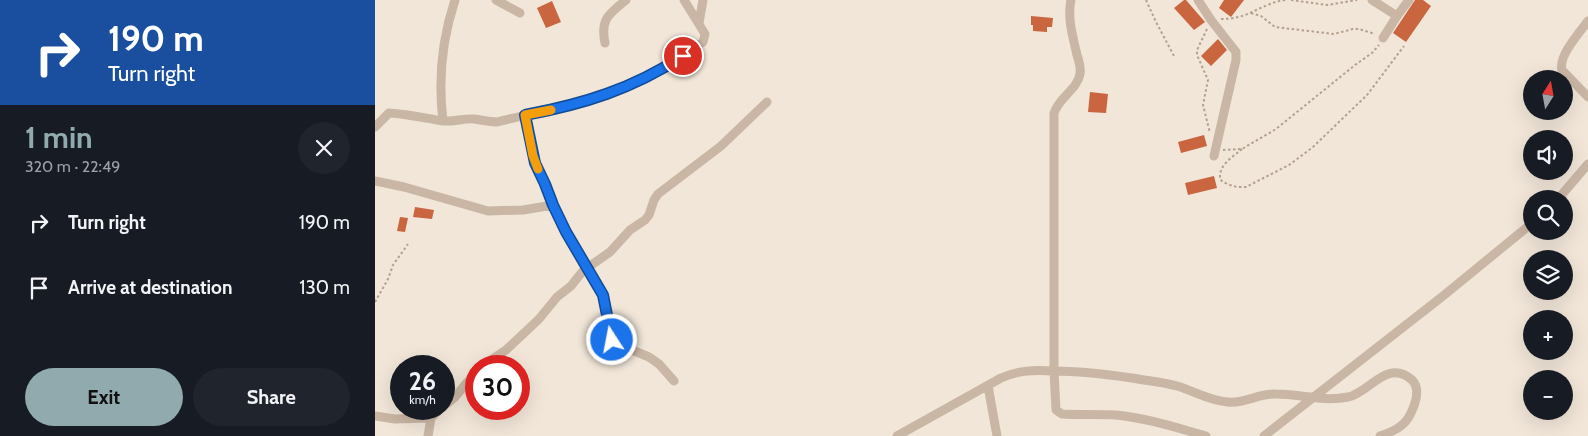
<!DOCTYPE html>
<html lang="en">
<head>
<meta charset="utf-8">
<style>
	body { margin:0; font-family:Cabin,sans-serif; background:#20242c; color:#f1f3f6; height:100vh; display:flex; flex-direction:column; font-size:19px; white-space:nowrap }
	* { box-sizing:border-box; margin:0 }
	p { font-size:16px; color:#9ea1a6 }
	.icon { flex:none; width:28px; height:28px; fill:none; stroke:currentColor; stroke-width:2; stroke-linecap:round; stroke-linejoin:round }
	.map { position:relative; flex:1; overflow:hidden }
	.side { display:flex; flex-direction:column; background:#171b24; width:375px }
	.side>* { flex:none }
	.banner { background:#1a4fa0; color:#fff; overflow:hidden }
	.needle { width:32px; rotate:11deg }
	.fabs { position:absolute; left:1148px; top:70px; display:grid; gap:10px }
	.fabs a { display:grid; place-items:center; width:50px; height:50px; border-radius:50%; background:#171b24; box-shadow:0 5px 20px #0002; font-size:25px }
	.speed { position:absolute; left:15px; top:355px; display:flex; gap:10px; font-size:25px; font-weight:700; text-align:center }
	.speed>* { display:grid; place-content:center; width:65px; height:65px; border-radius:50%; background:#171b24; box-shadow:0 5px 20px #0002; line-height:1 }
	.speed small { font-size:12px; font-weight:400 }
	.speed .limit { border:8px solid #d22; background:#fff; color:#111 }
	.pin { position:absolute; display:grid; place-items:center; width:42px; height:42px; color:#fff; margin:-21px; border:2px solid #fff; border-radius:50%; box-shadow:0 1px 5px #0007 }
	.me { position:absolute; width:55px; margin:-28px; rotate:349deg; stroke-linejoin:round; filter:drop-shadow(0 0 4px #0008) }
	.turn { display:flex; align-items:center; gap:18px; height:105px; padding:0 25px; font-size:22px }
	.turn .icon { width:65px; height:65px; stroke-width:2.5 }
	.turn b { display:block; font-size:35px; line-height:42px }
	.round { display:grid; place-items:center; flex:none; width:52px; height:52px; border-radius:26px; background:#20242c }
	.summary { display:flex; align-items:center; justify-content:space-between; height:85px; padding:0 25px }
	h1 { font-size:30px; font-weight:700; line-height:38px; color:#91aaae }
	.primary-button { display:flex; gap:10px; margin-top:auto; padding:10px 25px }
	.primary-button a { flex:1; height:58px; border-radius:30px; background:#91aaae; color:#111; font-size:20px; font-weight:700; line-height:58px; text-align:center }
	.primary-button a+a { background:#20242c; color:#f1f3f6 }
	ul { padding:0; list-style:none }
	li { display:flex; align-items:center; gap:15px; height:65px; padding:0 25px }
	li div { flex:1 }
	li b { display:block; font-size:19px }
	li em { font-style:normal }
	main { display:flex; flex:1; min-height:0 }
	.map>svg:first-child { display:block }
</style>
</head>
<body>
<main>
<section class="side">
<div class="banner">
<div class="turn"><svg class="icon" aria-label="right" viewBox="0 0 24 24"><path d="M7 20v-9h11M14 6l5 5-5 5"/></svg><div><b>190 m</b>Turn right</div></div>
</div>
<div class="summary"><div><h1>1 min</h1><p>320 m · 22:49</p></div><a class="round"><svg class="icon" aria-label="close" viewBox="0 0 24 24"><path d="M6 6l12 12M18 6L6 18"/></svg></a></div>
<ul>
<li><svg class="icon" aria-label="right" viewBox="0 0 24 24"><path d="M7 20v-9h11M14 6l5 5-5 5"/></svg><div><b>Turn right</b></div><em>190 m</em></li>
<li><svg class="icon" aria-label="arrive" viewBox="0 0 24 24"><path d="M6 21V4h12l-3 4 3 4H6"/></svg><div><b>Arrive at destination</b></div><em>130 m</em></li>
</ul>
<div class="primary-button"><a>Exit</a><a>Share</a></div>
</section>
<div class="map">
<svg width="1213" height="436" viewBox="0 0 1213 436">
	<rect width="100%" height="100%" fill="#f1e6d8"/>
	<path fill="#c9653f" d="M809 0H811L830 22 819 30 799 8Z
		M849 0H869L856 17 844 8Z
		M1040 0H1048L1056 6 1031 42 1018 33Z
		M177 1 186 22 171 28 162 8Z
		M656 16 678 18 677 27H672V32L658 31V25H656Z
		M843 39 852 50 836 66 826 56Z
		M715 92 733 94 731 113 713 112Z
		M829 135 832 146 806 153 803 142Z
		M839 176 842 188 813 195 810 183Z
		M40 207 59 210 57 219 38 217Z
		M25 217 33 218 30 232 22 231Z"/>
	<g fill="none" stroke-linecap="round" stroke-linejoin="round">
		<path stroke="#b5a08e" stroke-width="2" stroke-dasharray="2.5 2.5" stroke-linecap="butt" d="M771 0 781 22 799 56
			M916 0 952 5 982 0
			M876 13 886 16 900 27 959 34 978 29H984L1000 34
			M846 19C857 19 867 17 877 12 888 7 899 1 911 0
			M832 29 822 50V55L833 80 828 105 835 133
			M867 149C857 158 844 164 845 179L848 182 855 185 862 187H871L914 165 938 147 992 95 1029 46
			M848 150 867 149 901 129 980 65 997 53 1004 45
			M0 302 13 279 18 265 33 244"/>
		<path stroke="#cab6a4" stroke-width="9" d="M121 0 145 13
			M696 0C692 18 698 37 702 55 704 61 706 68 705 74 702 90 684 97 679 113V371L681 410 687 414C705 415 723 414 741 415 772 418 802 428 831 436
			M823 0 836 20 861 52V60L839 156
			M997 0 1022 16
			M1213 21C1205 32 1183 56 1187 70L1213 97
			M324 23 328 0
			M1008 38 1022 16 1034 0
			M230 43C225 19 234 14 251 0
			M150 115 160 163 170 184 178 205 191 232 228 295 237 340 240 343 274 357 284 364 299 381
			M68 121C63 80 67 39 80 0
			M0 127 14 113C32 114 50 118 68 121 79 122 89 118 99 119 107 120 114 122 122 122 151 114 180 111 208 102 252 89 291 67 328 42L330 34 309 0
			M0 181 29 187 113 211 148 210 178 205
			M1183 199 1213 164
			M212 268 235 252 255 230 270 220 274 215 279 200 283 194 346 146 392 102
			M107 366 131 350 164 319 182 297 196 286 211 267
			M613 386 622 436
			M69 406 79 398 101 372
			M0 416 20 419 53 418H56L65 409
			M53 436 56 418
			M522 436 626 378C644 370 659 370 678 371 706 371 730 374 757 378 773 381 787 382 802 386 819 391 835 401 853 402 870 404 884 393 901 394 925 394 948 402 973 397 994 393 1012 358 1037 380 1046 389 1040 405 1035 415 1029 427 1017 432 1005 436
			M889 436 1068 296 1156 224"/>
	</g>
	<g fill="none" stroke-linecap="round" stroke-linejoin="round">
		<g stroke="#114b97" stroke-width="12">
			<path id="route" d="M237 340 228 295 191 232 178 205 170 184 160 163 150 115C209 104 257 89 308 56"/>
		</g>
		<use href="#route" stroke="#1a73e8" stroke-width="9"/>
		<path stroke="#f59e0b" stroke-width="9" d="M163 169 158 156 150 115 176 110"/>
	</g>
</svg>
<div class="fabs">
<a><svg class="needle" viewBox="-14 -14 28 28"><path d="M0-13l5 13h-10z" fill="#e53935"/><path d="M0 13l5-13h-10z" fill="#9ea1a6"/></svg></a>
<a><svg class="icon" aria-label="sound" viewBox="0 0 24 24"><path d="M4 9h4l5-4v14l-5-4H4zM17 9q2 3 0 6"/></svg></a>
<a><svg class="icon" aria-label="search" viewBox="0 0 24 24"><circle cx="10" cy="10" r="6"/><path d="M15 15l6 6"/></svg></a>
<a><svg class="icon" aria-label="layers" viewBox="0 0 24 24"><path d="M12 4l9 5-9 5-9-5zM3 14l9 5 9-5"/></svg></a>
<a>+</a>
<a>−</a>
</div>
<div class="speed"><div>26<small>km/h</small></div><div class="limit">30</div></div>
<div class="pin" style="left:308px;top:56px;background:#d93025"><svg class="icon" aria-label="arrive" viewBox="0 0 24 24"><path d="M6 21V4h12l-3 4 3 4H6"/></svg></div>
<svg class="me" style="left:237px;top:340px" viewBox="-20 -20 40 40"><circle r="17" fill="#1a73e8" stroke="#fff" stroke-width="3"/><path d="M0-11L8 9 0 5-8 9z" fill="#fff"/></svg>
</div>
</main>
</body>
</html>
